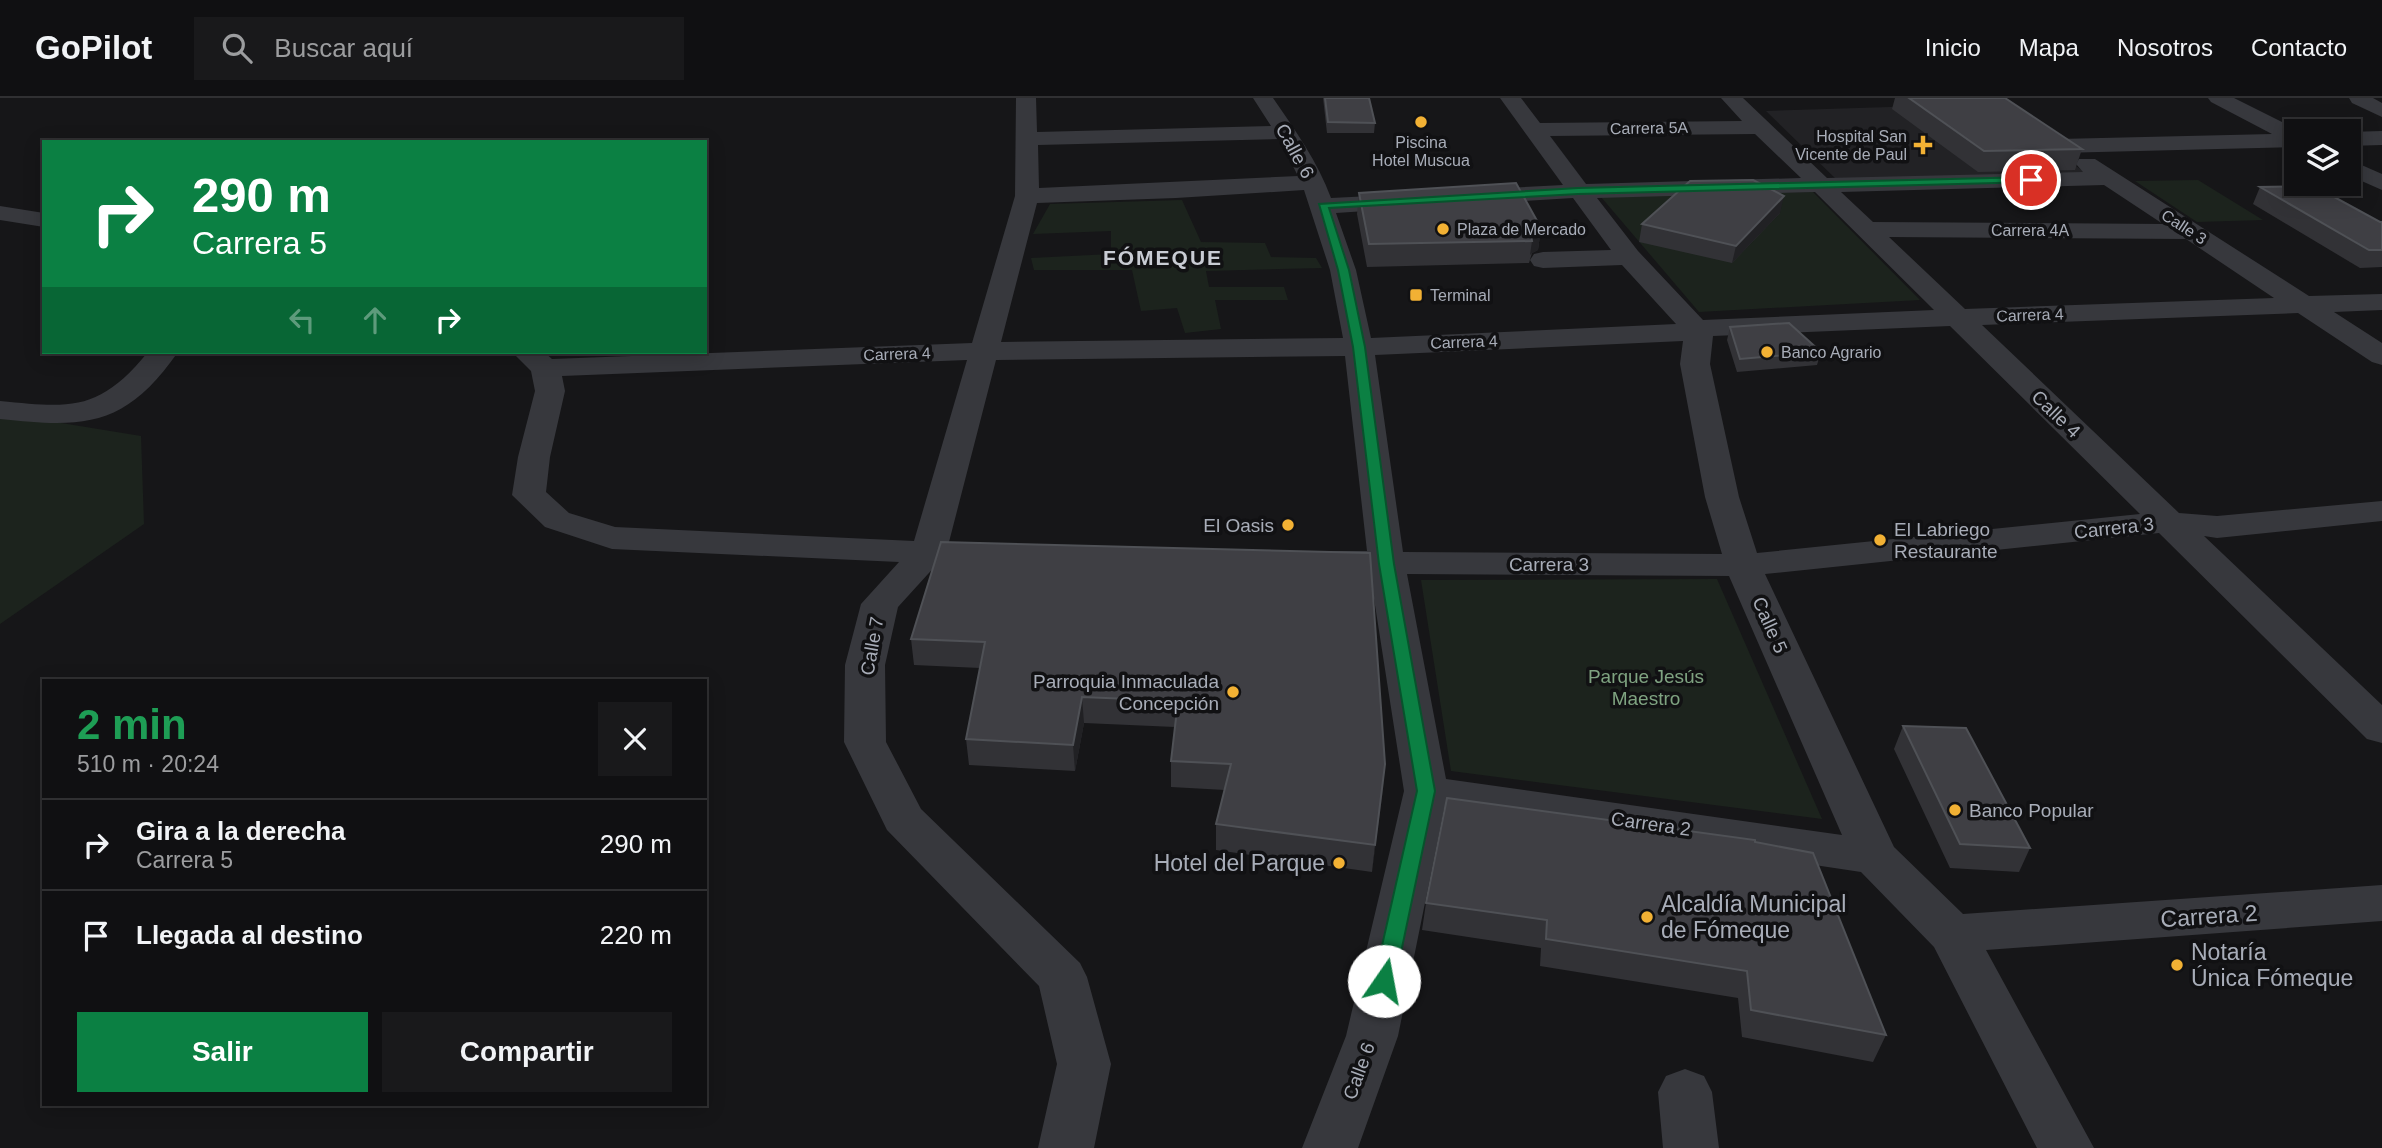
<!DOCTYPE html>
<html lang="es">
<head>
<meta charset="utf-8">
<style>
	body { margin:0; font-family:Helvetica,sans-serif; background:#19191b; color:#f1f3f6; height:100vh; display:flex; flex-direction:column; font-size:26px; white-space:nowrap }
	* { box-sizing:border-box; margin:0 }
	p { font-size:23px; color:#9c9d9f }
	.icon { flex:none; width:38px; height:38px; fill:none; stroke:currentColor; stroke-width:2; stroke-linecap:round; stroke-linejoin:round }
	.map { position:relative; flex:1; overflow:hidden }
	.drawer { position:absolute; left:42px; top:581px; width:665px; height:427px; display:flex; flex-direction:column; background:#101012; border-radius:0px; box-shadow:0 4px 18px #0003,0 0 0 2px #303032 }
	.drawer>* { flex:none }
	.top-card { position:absolute; left:42px; top:42px; width:665px; height:214px; border-radius:0px; box-shadow:0 4px 18px #0003,0 0 0 2px #303032; background:#0b8043; color:#fff; overflow:hidden }
	.tools { position:absolute; left:2284px; top:21px; display:grid; gap:14px }
	.tools a { display:grid; place-items:center; width:77px; height:77px; border-radius:0px; background:#101012; box-shadow:0 4px 18px #0003,0 0 0 2px #303032; font-size:35px }
	.pin { position:absolute; display:grid; place-items:center; width:60px; height:60px; color:#fff; margin:-30px; border:4px solid #fff; border-radius:50%; box-shadow:0 2px 7px #0007 }
	.me { position:absolute; width:77px; margin:-38px; rotate:12deg; stroke-linejoin:round; filter:drop-shadow(0 0 5px #0008) }
	.turn { display:flex; align-items:center; gap:24px; height:147px; padding:0 35px; font-size:32px }
	.turn .icon { width:91px; height:91px; stroke-width:2.5 }
	.turn b { display:block; font-size:49px; line-height:60px }
	.lanes { display:flex; align-items:center; height:66px; padding:0 35px; background:#0003; justify-content:center; gap:35px; direction:ltr }
	.lanes .off { opacity:.35 }
	.round { display:grid; place-items:center; flex:none; width:74px; height:74px; border-radius:0px; background:#19191b }
	.headline { display:flex; align-items:center; justify-content:space-between; height:119px; padding:0 35px }
	h1 { font-size:42px; font-weight:600; line-height:52px; color:#1e9e55 }
	.action { display:flex; gap:14px; margin-top:auto; padding:14px 35px }
	.action a { flex:1; height:80px; border-radius:0px; background:#0b8043; color:#fff; font-size:28px; font-weight:600; line-height:80px; text-align:center }
	.action a+a { background:#19191b; color:#f1f3f6 }
	ul { padding:0; list-style:none }
	li { display:flex; align-items:center; gap:21px; height:91px; padding:0 35px; border-top:2px solid #303032 }
	li div { flex:1 }
	li b { display:block; font-size:26px }
	li em { font-style:normal }
	header { display:flex; align-items:center; gap:42px; box-sizing:border-box; height:98px; padding:0 35px; background:#101012; border-bottom:2px solid #303032 }
	header strong { font-size:33px }
	nav { display:flex; gap:38px; margin-inline-start:auto; font-size:24px }
	.search { width:490px; height:63px; background:#19191b; display:flex; align-items:center; gap:18px; box-sizing:border-box; padding:0 24px; border-radius:0px; color:#9c9d9f; font-size:26px }
	.map>svg:first-child { display:block }
</style>
</head>
<body>
<header>
<strong>GoPilot</strong>
<div class="search"><svg class="icon" aria-label="search" viewBox="0 0 24 24"><circle cx="10" cy="10" r="6"/><path d="M15 15l6 6"/></svg>Buscar aquí</div>
<nav><a>Inicio</a><a>Mapa</a><a>Nosotros</a><a>Contacto</a></nav>
</header>
<div class="map">
<svg width="2382" height="1050" viewBox="0 0 2382 1050">
	<rect width="100%" height="100%" fill="#161618"/>
	<path fill="#222225" d="M1986 6 2089 77 1836 81 1766 13Z"/>
	<path fill="#1c231d" d="M2198 82 2263 122 2197 124 2135 83Z
		M1813 94 1920 202 1699 214 1601 99Z
		M1182 102 1201 144 1265 145 1271 159 1316 160 1322 170 1206 173 1209 189H1284L1288 202H1215L1221 231 1185 235 1177 210 1141 213 1132 172H1034L1031 160 1111 156V133L1033 136 1050 106Z
		M0 315 141 338 144 426 0 526Z
		M1717 481 1822 721 1451 673 1421 482Z"/>
	<g fill="none" stroke-linecap="round" stroke-linejoin="round">
		<path fill="#37383d" fill-rule="evenodd" d="M1016 0H1036L1037 34 1271 28 1253 0H1273C1295 32 1318 64 1331 100L1411 96 1419 98 1423 103 1419 108 1411 110 1336 115 1356 172 1371 240 1676 226 1622 167 1543 170 1534 168 1530 162 1534 156 1543 154 1611 152 1573 100 1471 106 1463 104 1459 99 1463 94 1471 92 1563 87 1500 0H1521L1540 25 1742 23 1721 0H1743L1827 80 2083 74 2076 66 2079 61H2095L2309 198 2382 196V212L2334 214 2382 245V267L2372 264 2298 215 1982 227 2179 415 2217 418 2382 403V423L2217 440 2204 438 2382 607V645L2367 641 2159 435 1765 476 1894 749 1963 816 2382 787V823L1986 852 2094 1050H2037L1934 849 1861 774 1444 711 1398 938 1358 1050H1302L1346 938 1404 693 1370 475H1320L1307 472 1302 464 1307 456 1320 453H1367L1345 258 996 262 949 444 1003 449 1008 457 1003 465 990 468 938 465 898 509 885 567 886 644 921 711 1080 865 1087 879 1111 966 1094 1050H1038L1057 966 1039 888 887 732 844 644 845 567 861 506 899 464 612 451 545 429 512 397 518 359 535 293 531 273 512 254H544L552 261 972 245 1015 98ZM1755 36 1801 80 1586 86 1550 38ZM1279 41 1298 78 1039 90 1038 47ZM2104 87 2163 126 1873 124 1841 94ZM1304 92 1330 172 1343 240 1001 244 1037 105 1176 100ZM1815 94 1934 212 1703 222 1638 153 1597 100ZM1889 139 2186 141 2274 200 1965 211ZM1950 228 2140 416 1757 455 1739 399 1710 266 1713 238ZM1683 243 1680 266 1705 399 1722 456 1403 454 1375 257ZM967 262 914 443 615 429 569 415 546 394 550 359 565 293 562 278ZM1407 476 1729 478 1842 737 1446 681Z
			M2208 0H2234L2300 33H2296V49L2059 55 2051 53 2048 48 2051 43 2059 41 2272 36 2211 4Z
			M2349 0H2373L2382 5V19L2352 5Z
			M2382 33V47L2348 48V34Z
			M2348 61 2382 76V92L2348 77Z
			M0 108 44 115V129L0 122Z
			M148 254H178C125 330 84 330 0 321V303C71 310 99 314 148 254Z
			M1685 971 1704 978 1712 994 1719 1050H1663L1658 994 1666 978Z"/>
	</g>
	<path fill="#323236" d="M1323 0H1369L1375 25 1374 35H1327Z
		M1895 0H2005L2082 51 2075 72 1978 74 1892 11Z
		M2260 89 2382 124V169L2360 170 2253 106Z
		M1359 95 1541 130 1538 152 1532 155 1529 165 1367 169 1357 116Z
		M1780 115 1732 165 1639 144 1642 126Z
		M1730 229 1821 254 1817 267 1737 274 1727 242Z
		M941 444 1385 666 1372 774 1216 752V726L1225 692 1171 689V663L1175 629 1084 625 1075 673 969 667 966 641 980 570 914 567 911 541Z
		M1903 628 2030 750 2019 774 1950 770 1894 651Z
		M1755 744 1886 937 1873 964 1742 939 1738 900 1540 868 1541 850 1422 832 1426 805Z"/>
	<path fill="#212124" d="M1784 98 1780 115 1732 165 1736 148Z
		M1541 130 1538 152 1532 155 1530 157 1532 143 1531 138 1535 132Z
		M1082 599 1084 625 1075 673 1073 647Z
		M1385 666 1383 692 1372 774 1375 747Z"/>
	<path fill="#3f3f44" stroke="#4f5156" stroke-width="2" d="M1325 0H1369L1375 25 1328 24Z
		M1909 0H2005L2082 51 1984 53Z
		M1753 82 1784 98 1736 148 1642 126 1690 83Z
		M1516 85 1541 130 1535 132 1531 138 1532 143 1369 146 1359 95Z
		M2314 88 2380 124H2382V152H2369L2260 89Z
		M1789 225 1821 254 1740 261 1730 229Z
		M941 444 1370 455 1385 666 1375 747 1216 726 1231 666 1171 663 1178 603 1082 599 1073 647 966 641 985 544 911 541Z
		M1903 628 1966 630 2030 750 1960 746Z
		M1447 700 1755 742V744L1813 755 1886 937 1751 912 1747 873 1546 841 1547 822 1426 805Z"/>
	<path fill="#0b8043" stroke="#07532c" stroke-width="2" d="M2031 79 2036 82 2034 84 1578 96 1329 110 1349 172 1365 249 1394 466 1435 693 1395 883 1392 889 1384 891 1377 889 1374 883 1417 693 1379 466 1353 249 1338 172 1319 106 1578 90Z"/>
	<g fill="#f2b134" stroke="#111113" stroke-width="2.5">
		<circle cx="1421" cy="24" r="7"/>
		<path d="M1919.5 36.5h7v7h7v7h-7v7h-7v-7h-7v-7h7z"/>
		<circle cx="1443" cy="131" r="7"/>
		<rect x="1409" y="190" width="14" height="14" rx="3.5"/>
		<circle cx="1767" cy="254" r="7"/>
		<circle cx="1288" cy="427" r="7"/>
		<circle cx="1880" cy="442" r="7"/>
		<circle cx="1233" cy="594" r="7"/>
		<circle cx="1955" cy="712" r="7"/>
		<circle cx="1339" cy="765" r="7"/>
		<circle cx="1647" cy="819" r="7"/>
		<circle cx="2177" cy="867" r="7"/>
	</g>
	<g text-anchor="middle" dominant-baseline="central" stroke-width="7" stroke-linejoin="round" paint-order="stroke">
		<g font-size="16" fill="#a8adb8" stroke="#111113">
			<text transform="translate(1649 30) rotate(-1)">Carrera 5A</text>
			<text transform="translate(2184 129) rotate(33)">Calle 3</text>
			<text x="2030" y="132">Carrera 4A</text>
			<text transform="translate(2030 217) rotate(-2)">Carrera 4</text>
			<text transform="translate(1464 244) rotate(-2)">Carrera 4</text>
			<text transform="translate(897 256) rotate(-2)">Carrera 4</text>
		</g>
		<g font-size="16" fill="#a8adb8" stroke="#111113" text-anchor="start">
			<text x="1907" y="38" text-anchor="end">Hospital San<tspan x="1907" dy="18">Vicente de Paul</tspan></text>
			<text x="1421" y="44" text-anchor="middle">Piscina<tspan x="1421" dy="18">Hotel Muscua</tspan></text>
			<text x="1457" y="131">Plaza de Mercado</text>
			<text x="1430" y="197">Terminal</text>
			<text x="1781" y="254">Banco Agrario</text>
		</g>
		<g font-size="19" fill="#a8adb8" stroke="#111113">
			<text transform="translate(1295 53) rotate(61)">Calle 6</text>
			<text transform="translate(2056 316) rotate(44)">Calle 4</text>
			<text transform="translate(2114 430) rotate(-6)">Carrera 3</text>
			<text x="1549" y="466">Carrera 3</text>
			<text transform="translate(1770 527) rotate(66)">Calle 5</text>
			<text transform="translate(872 548) rotate(-80)">Calle 7</text>
			<text transform="translate(1651 726) rotate(8)">Carrera 2</text>
			<text transform="translate(1359 973) rotate(-70)">Calle 6</text>
		</g>
		<g font-size="19" fill="#a8adb8" stroke="#111113" text-anchor="end">
			<text x="1274" y="427">El Oasis</text>
			<text x="1894" y="431" text-anchor="start">El Labriego<tspan x="1894" dy="22">Restaurante</tspan></text>
			<text x="1219" y="583">Parroquia Inmaculada<tspan x="1219" dy="22">Concepción</tspan></text>
			<text x="1969" y="712" text-anchor="start">Banco Popular</text>
		</g>
		<g font-size="19" fill="#7fa381" stroke="#111113">
			<text x="1646" y="578">Parque Jesús<tspan x="1646" dy="22">Maestro</tspan></text>
		</g>
		<g font-size="21" font-weight="bold" letter-spacing="2" fill="#c9ccd4" stroke="#111113">
			<text x="1163" y="159">FÓMEQUE</text>
		</g>
		<g font-size="23" fill="#a8adb8" stroke="#111113" text-anchor="start">
			<text x="1325" y="765" text-anchor="end">Hotel del Parque</text>
			<text x="1661" y="806">Alcaldía Municipal<tspan x="1661" dy="26">de Fómeque</tspan></text>
			<text x="2191" y="854">Notaría<tspan x="2191" dy="26">Única Fómeque</tspan></text>
		</g>
		<g font-size="23" fill="#a8adb8" stroke="#111113">
			<text transform="translate(2209 818) rotate(-4)">Carrera 2</text>
		</g>
	</g>
</svg>
<div class="tools">
<a><svg class="icon" aria-label="layers" viewBox="0 0 24 24"><path d="M12 4l9 5-9 5-9-5zM3 14l9 5 9-5"/></svg></a>
</div>
<div class="pin" style="left:2031px;top:82px;background:#d93025"><svg class="icon" aria-label="arrive" viewBox="0 0 24 24"><path d="M6 21V4h12l-3 4 3 4H6"/></svg></div>
<svg class="me" style="left:1384px;top:883px" viewBox="-20 -20 40 40"><circle r="19" fill="#fff"/><path d="M0-13L10 11 0 6-10 11z" fill="#0b8043"/></svg>
<div class="top-card">
<div class="turn"><svg class="icon" aria-label="right" viewBox="0 0 24 24"><path d="M7 20v-9h11M14 6l5 5-5 5"/></svg><div><b>290 m</b>Carrera 5</div></div>
<div class="lanes"><svg class="icon off" aria-label="left" viewBox="0 0 24 24"><path d="M17 20v-9H6M10 6l-5 5 5 5"/></svg><svg class="icon off" aria-label="ahead" viewBox="0 0 24 24"><path d="M12 20V5M6 11l6-6 6 6"/></svg><svg class="icon" aria-label="right" viewBox="0 0 24 24"><path d="M7 20v-9h11M14 6l5 5-5 5"/></svg></div>
</div>
<section class="drawer">
<div class="headline"><div><h1>2 min</h1><p>510 m · 20:24</p></div><a class="round"><svg class="icon" aria-label="close" viewBox="0 0 24 24"><path d="M6 6l12 12M18 6L6 18"/></svg></a></div>
<ul>
<li><svg class="icon" aria-label="right" viewBox="0 0 24 24"><path d="M7 20v-9h11M14 6l5 5-5 5"/></svg><div><b>Gira a la derecha</b><p>Carrera 5</p></div><em>290 m</em></li>
<li><svg class="icon" aria-label="arrive" viewBox="0 0 24 24"><path d="M6 21V4h12l-3 4 3 4H6"/></svg><div><b>Llegada al destino</b></div><em>220 m</em></li>
</ul>
<div class="action"><a>Salir</a><a>Compartir</a></div>
</section>
</div>
</body>
</html>
